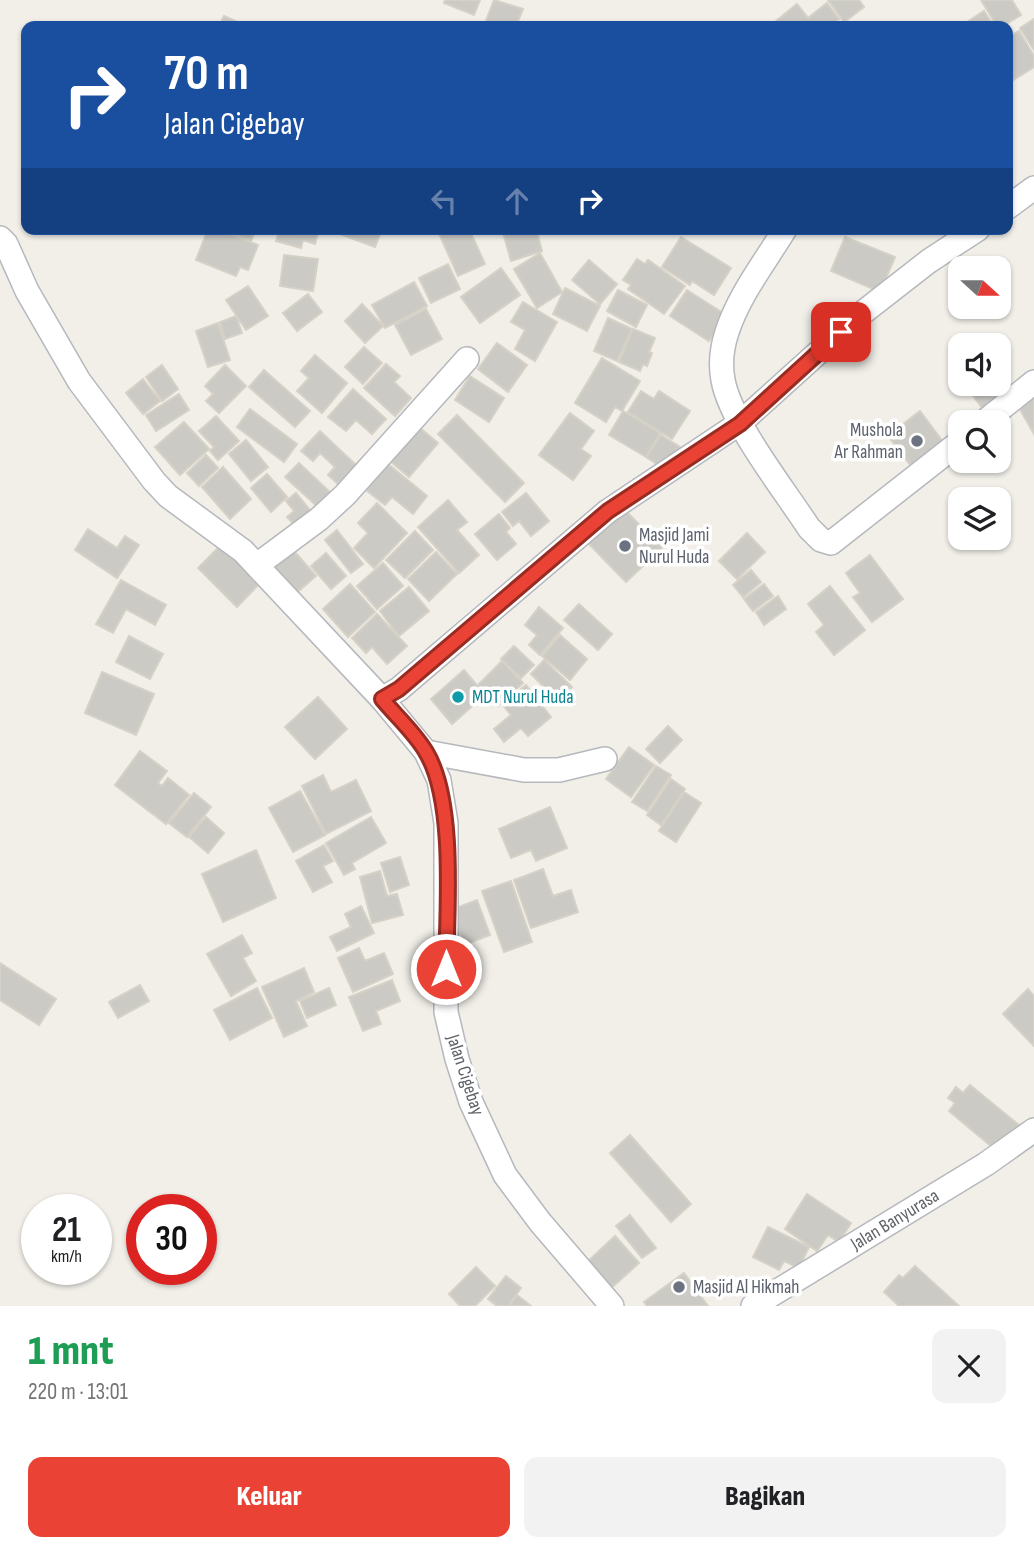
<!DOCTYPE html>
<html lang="id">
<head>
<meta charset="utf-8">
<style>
	body { margin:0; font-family:"Sofia Sans Condensed",sans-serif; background:#f2f2f2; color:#202124; height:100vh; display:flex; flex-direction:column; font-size:26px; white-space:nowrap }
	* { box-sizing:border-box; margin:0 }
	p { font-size:23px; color:#757577 }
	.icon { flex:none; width:38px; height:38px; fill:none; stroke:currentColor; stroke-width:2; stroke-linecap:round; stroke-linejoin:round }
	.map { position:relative; height:1306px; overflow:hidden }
	.side { display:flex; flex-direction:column; background:#fff; flex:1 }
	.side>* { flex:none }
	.top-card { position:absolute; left:21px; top:21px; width:992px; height:214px; border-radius:14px; box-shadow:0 2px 5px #0004; background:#1a4fa0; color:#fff; overflow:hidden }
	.needle { width:46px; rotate:111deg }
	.controls { position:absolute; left:948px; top:256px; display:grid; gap:14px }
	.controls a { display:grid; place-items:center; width:63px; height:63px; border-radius:14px; background:#fff; box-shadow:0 2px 5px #0004; font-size:35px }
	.speed { position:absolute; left:21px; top:1194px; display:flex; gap:14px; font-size:35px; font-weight:700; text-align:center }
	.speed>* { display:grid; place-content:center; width:91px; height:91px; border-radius:50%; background:#fff; box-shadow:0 2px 5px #0004; line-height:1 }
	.speed small { font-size:18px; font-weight:400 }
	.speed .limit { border:10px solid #d22; background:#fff; color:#111 }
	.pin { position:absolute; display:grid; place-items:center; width:60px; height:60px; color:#fff; margin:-30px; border-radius:14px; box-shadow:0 4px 10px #0006 }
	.me { position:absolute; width:77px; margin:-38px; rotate:0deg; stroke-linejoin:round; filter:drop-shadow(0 0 5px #0008) }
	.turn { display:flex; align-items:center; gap:24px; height:147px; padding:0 28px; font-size:32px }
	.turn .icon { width:91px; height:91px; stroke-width:2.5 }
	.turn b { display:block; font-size:49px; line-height:60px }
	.lanes { display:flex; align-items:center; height:66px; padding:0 28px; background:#0003; justify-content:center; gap:35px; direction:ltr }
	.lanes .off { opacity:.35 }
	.round { display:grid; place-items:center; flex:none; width:74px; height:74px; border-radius:14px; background:#f2f2f2 }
	.headline { display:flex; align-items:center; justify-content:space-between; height:119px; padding:0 28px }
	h1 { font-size:42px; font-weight:800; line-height:52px; color:#1e9e55 }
	.primary-button { display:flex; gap:14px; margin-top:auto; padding:14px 28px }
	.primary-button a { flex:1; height:80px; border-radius:14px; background:#ea4335; color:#fff; font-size:28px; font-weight:800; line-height:80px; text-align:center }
	.primary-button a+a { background:#f2f2f2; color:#202124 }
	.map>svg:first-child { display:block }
</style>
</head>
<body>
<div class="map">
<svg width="1034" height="1306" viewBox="0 0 1034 1306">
	<rect width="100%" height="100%" fill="#f1efe8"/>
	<path fill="#cccac5" stroke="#d6d1c6" stroke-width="2" d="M445 0H480L474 15 444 3Z
		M494 0 523 9 516 26H484Z
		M828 0H859L864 7 844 22Z
		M981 0H1012L1021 15 1003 26H997Z
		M827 3 839 19 829 26 771 25 797 4 808 18Z
		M984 11 994 26H961Z
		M224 16 246 26H219Z
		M1034 19V50L1020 28Z
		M1019 31 1034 56V67L1010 82 1008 79V37Z
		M208 229H218L258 245 248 270 240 267 236 276 196 260Z
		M223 229H256L251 241Z
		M280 229H319L315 244 303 240 301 248 276 241Z
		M335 229H382L375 247 334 232Z
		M437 229H469L485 264 458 276Z
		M502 229H531L533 233 537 232 542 251 511 261Z
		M681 237 731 268 714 295 692 281 690 285 662 267Z
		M845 237 895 257 880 292 831 271Z
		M540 253 562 292 537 308 514 269Z
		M284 255 318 259 313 291 280 286Z
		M637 259 645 264 648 260 685 286 664 314 628 289 631 285 623 280Z
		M589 260 617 284 600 304 572 280Z
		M448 264 460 289 431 303 419 278Z
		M501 268 520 295 480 323 461 297Z
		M414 282 427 306 385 328 372 305Z
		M248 286 268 316 246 330 226 300Z
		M565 288 600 306 587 331 553 314Z
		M618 290 647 305 636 327 607 311Z
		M687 290 726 315 709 341 670 316Z
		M308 294 322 312 297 331 283 313Z
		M523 302 557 322 535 361 515 349 525 330 511 322Z
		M362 304 383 326 365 343 345 321Z
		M426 309 442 339 411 355 395 325Z
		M236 316 242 333 225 339 220 322Z
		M608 318 632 329 617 361 594 351Z
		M218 323 230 360 208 367 196 331Z
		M633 329 655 338 649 352 652 353 647 366 643 364 640 371 619 362Z
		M497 343 527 365 508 392 478 369Z
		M364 347 382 363 363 384 345 367Z
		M315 355 347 383 322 413 297 391 309 378 301 371Z
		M602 358 640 381 622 411 615 407 606 422 575 403Z
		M386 364 400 376 394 382 411 398 395 416 364 388Z
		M162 365 178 389 162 401 146 377Z
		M225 365 246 386 219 413 206 401 213 394 205 386Z
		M264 370 310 411 295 427 249 387Z
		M470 376 504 398 489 422 455 400Z
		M999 376 1011 392 985 412 968 389 976 383H999Z
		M143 379 160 401 143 414 126 393Z
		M353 389 386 419 372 434 356 420 346 431 328 417Z
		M641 391 654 399 659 391 690 411 672 439 628 412Z
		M179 394 189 410 156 431 146 415Z
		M1034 397V434L1018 406Z
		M250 409 297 444 284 462 237 427Z
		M623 411 660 433 646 457 609 435Z
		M920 411 947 447 915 471 888 436Z
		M570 413 594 431 581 449 591 456 573 480 539 455Z
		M457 415 524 483 505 502 438 434Z
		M216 416 239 441 218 460 210 451 214 447 199 431Z
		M184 422 209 449 180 475 155 447Z
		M419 427 438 443 409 477 390 461Z
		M320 431 356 465 338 484 328 475 335 467 320 453 313 461 301 451Z
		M661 435 680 447 666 470 646 457Z
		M246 440 268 467 251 481 229 454Z
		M206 455 218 468 199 486 187 473Z
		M299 463 333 495 320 509 285 477Z
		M388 464 427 496 413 514 392 497 385 505 366 490Z
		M223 467 251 499 230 519 202 487Z
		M267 474 287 497 271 512 251 488Z
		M296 493 314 515 298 529 287 517 294 511 286 501Z
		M526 493 549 521 531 536 519 521 513 526 502 512Z
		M448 500 467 522 457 530 479 555 459 573 418 527Z
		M377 503 407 533 374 568 354 548 368 533 358 523Z
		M624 509 662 548 626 582 588 543Z
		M499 514 510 528 506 532 516 544 497 560 475 534Z
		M88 529 117 548 125 536 139 545 117 578 75 550Z
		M337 530 363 564 351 573 325 540Z
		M415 531 433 550 405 578 386 560Z
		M747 533 765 552 737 579 719 561Z
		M224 542 263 580 237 607 198 568Z
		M293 550 316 576 294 595 271 570Z
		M436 552 457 574 429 601 408 579Z
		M326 553 346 576 331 589 311 566Z
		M870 555 903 599 872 622 853 597 860 593 846 573Z
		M383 563 403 586 377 609 357 586Z
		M751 570 761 582 743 597 733 585Z
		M121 580 166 605 155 625 126 609 113 633 96 624Z
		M350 584 375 612 348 637 323 609Z
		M764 584 773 596 753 611 744 599Z
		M830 586 865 630 834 655 816 632 824 625 808 604Z
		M409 587 429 611 399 636 380 611Z
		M778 596 786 609 764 625 756 612Z
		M579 604 612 634 598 650 564 620Z
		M539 607 563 628 540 655 529 645 537 635 525 625Z
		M377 614 407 646 387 664 372 647 366 653 352 638Z
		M560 635 587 659 570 680 542 656Z
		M129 636 163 654 150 679 116 662Z
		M514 646 534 665 521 678 501 659Z
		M544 660 572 687 556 704 543 692 546 689 531 674Z
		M502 661 523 683 498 706 478 685Z
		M464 670 485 695 452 724 431 699Z
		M102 672 154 694 136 735 85 713Z
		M526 685 551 717 528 736 521 728 504 742 494 729 511 715 502 704Z
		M318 697 347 729 315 759 285 727Z
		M668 726 682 740 660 763 646 749Z
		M629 747 654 765 631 797 606 779Z
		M140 751 167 771 158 783 162 786 168 778 189 795 166 824 115 785Z
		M656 766 671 775 647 811 632 802Z
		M323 775 331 792 356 780 371 811 326 834 302 786Z
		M671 779 685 789 661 825 647 815Z
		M300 791 325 835 293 852 269 808Z
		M684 792 701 803 676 842 659 831Z
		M194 793 211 807 187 837 169 823Z
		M550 807 567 848 536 861 531 850 511 858 499 829Z
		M206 817 224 833 208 853 189 837Z
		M371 817 386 843 352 863 355 869 344 875 326 843Z
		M324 845 333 861 323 866 332 882 313 892 296 861Z
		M256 850 276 898 223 922 202 874Z
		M400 857 409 885 390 892 381 863Z
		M543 869 553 896 571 890 578 912 531 928 514 880Z
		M380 871 387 896 397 894 403 915 372 923 360 877Z
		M511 881 532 942 504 952 482 891Z
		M477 900 490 935 464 945 451 910Z
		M361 906 374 933 337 951 330 937 351 927 345 914Z
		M242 935 252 953 243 958 256 981 231 996 207 954Z
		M359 948 365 961 384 953 393 974 353 992 338 958Z
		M0 963 56 999 39 1025 0 1000Z
		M304 968 314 992 296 1001 307 1026 284 1037 262 987Z
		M392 980 400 1001 376 1011 381 1024 363 1031 349 997Z
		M140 985 149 1001 118 1018 109 1002Z
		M257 988 272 1018 230 1040 214 1010Z
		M329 988 336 1005 307 1018 300 1001Z
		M1028 989 1034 996V1046L1003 1014Z
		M970 1085 1019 1125 997 1151 949 1111 955 1103 948 1098 956 1087 963 1093Z
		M630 1135 691 1204 671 1222 610 1153Z
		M807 1194 851 1223 839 1242 828 1235 817 1251 785 1229Z
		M630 1215 656 1248 642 1258 616 1226Z
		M768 1227 809 1247 799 1268 784 1261 779 1270 753 1257Z
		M615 1236 639 1263 609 1290 585 1264Z
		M915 1266 959 1306H899L884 1292 899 1275 903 1278Z
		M476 1267 495 1286 475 1306H460L449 1294Z
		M684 1273 708 1306H647L644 1302Z
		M506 1276 521 1288 508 1306H497L488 1299Z
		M517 1295 531 1306H509Z"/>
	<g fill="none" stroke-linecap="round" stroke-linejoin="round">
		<g stroke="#b5b8bc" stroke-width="26">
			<g id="street">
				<path d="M1008 207 1034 188"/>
				<path d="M785 229C765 262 739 295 727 332 722 347 720 364 723 380 730 421 785 491 809 528L821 540 831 543 961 441"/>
				<path d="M0 238 6 244 27 291 79 381 154 481 168 496 243 551 382 699"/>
				<path d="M984 422 1034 382"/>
				<path d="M257 565 319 519 345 495 467 359"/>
				<path d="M426 752 524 770H559L605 759"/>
				<path d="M612 1306 540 1222 505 1175 471 1102 457 1059 446 1012V823L439 780 426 752 382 699 399 689 608 511 740 423 861 314 929 261 978 229"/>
				<path id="s1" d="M753 1306 986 1164 1034 1130"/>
			</g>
		</g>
		<use href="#street" stroke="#fff" stroke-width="23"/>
	</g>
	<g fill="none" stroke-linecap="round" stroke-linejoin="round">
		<g stroke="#982c22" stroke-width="18">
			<path id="route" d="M446 969C447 911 456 801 426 752 415 733 396 716 382 699L399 689 608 511 740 424 841 332"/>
		</g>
		<use href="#route" stroke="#ea4335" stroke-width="12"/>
	</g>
	<g fill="#6b7280" stroke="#fff" stroke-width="2.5">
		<circle cx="917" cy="441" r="7"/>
		<circle cx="625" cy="546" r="7"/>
		<circle cx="679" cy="1287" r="7"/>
	</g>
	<circle fill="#0f9aa8" stroke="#fff" stroke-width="2.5" cx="458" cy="697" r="7"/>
	<g text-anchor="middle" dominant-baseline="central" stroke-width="7" stroke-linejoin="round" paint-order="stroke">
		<g font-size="19" fill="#5b616d" stroke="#fff" text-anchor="start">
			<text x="903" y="430" text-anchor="end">Mushola<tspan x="903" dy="22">Ar Rahman</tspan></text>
			<text x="639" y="535">Masjid Jami<tspan x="639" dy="22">Nurul Huda</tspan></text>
			<text x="693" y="1287">Masjid Al Hikmah</text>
		</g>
		<g font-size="19" fill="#0d838f" stroke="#fff" text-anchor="start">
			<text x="472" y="697">MDT Nurul Huda</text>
		</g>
		<g font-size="19" fill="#5f6368" stroke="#fff">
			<text transform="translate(465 1075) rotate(72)">Jalan Cigebay</text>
			<text stroke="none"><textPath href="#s1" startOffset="166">Jalan Banyurasa</textPath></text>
		</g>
	</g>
</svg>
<div class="controls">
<a><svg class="needle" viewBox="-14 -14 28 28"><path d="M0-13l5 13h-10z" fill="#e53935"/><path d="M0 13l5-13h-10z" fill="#757577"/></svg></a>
<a><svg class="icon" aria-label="sound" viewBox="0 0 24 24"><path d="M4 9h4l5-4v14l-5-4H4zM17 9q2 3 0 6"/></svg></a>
<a><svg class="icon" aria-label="search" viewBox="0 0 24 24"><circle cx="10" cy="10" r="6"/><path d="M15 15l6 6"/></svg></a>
<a><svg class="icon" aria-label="layers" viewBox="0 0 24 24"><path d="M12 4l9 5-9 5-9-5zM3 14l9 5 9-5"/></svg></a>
</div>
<div class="speed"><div>21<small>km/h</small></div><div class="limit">30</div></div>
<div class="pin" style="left:841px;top:332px;background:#d93025"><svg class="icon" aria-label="arrive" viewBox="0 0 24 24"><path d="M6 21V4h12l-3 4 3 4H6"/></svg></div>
<svg class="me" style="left:446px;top:969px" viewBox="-20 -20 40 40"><circle r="17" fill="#ea4335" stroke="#fff" stroke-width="3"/><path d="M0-11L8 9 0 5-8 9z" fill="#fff"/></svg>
<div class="top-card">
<div class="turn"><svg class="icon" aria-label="right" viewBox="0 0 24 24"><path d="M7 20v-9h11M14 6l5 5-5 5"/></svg><div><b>70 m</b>Jalan Cigebay</div></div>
<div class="lanes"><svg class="icon off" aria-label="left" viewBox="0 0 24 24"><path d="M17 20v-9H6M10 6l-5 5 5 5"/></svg><svg class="icon off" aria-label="ahead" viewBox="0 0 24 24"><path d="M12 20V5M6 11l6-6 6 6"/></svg><svg class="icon" aria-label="right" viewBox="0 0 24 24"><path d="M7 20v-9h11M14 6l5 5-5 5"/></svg></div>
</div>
</div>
<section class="side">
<div class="headline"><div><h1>1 mnt</h1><p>220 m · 13:01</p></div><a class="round"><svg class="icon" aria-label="close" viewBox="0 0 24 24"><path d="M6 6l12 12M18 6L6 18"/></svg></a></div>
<div class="primary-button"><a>Keluar</a><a>Bagikan</a></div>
</section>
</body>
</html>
